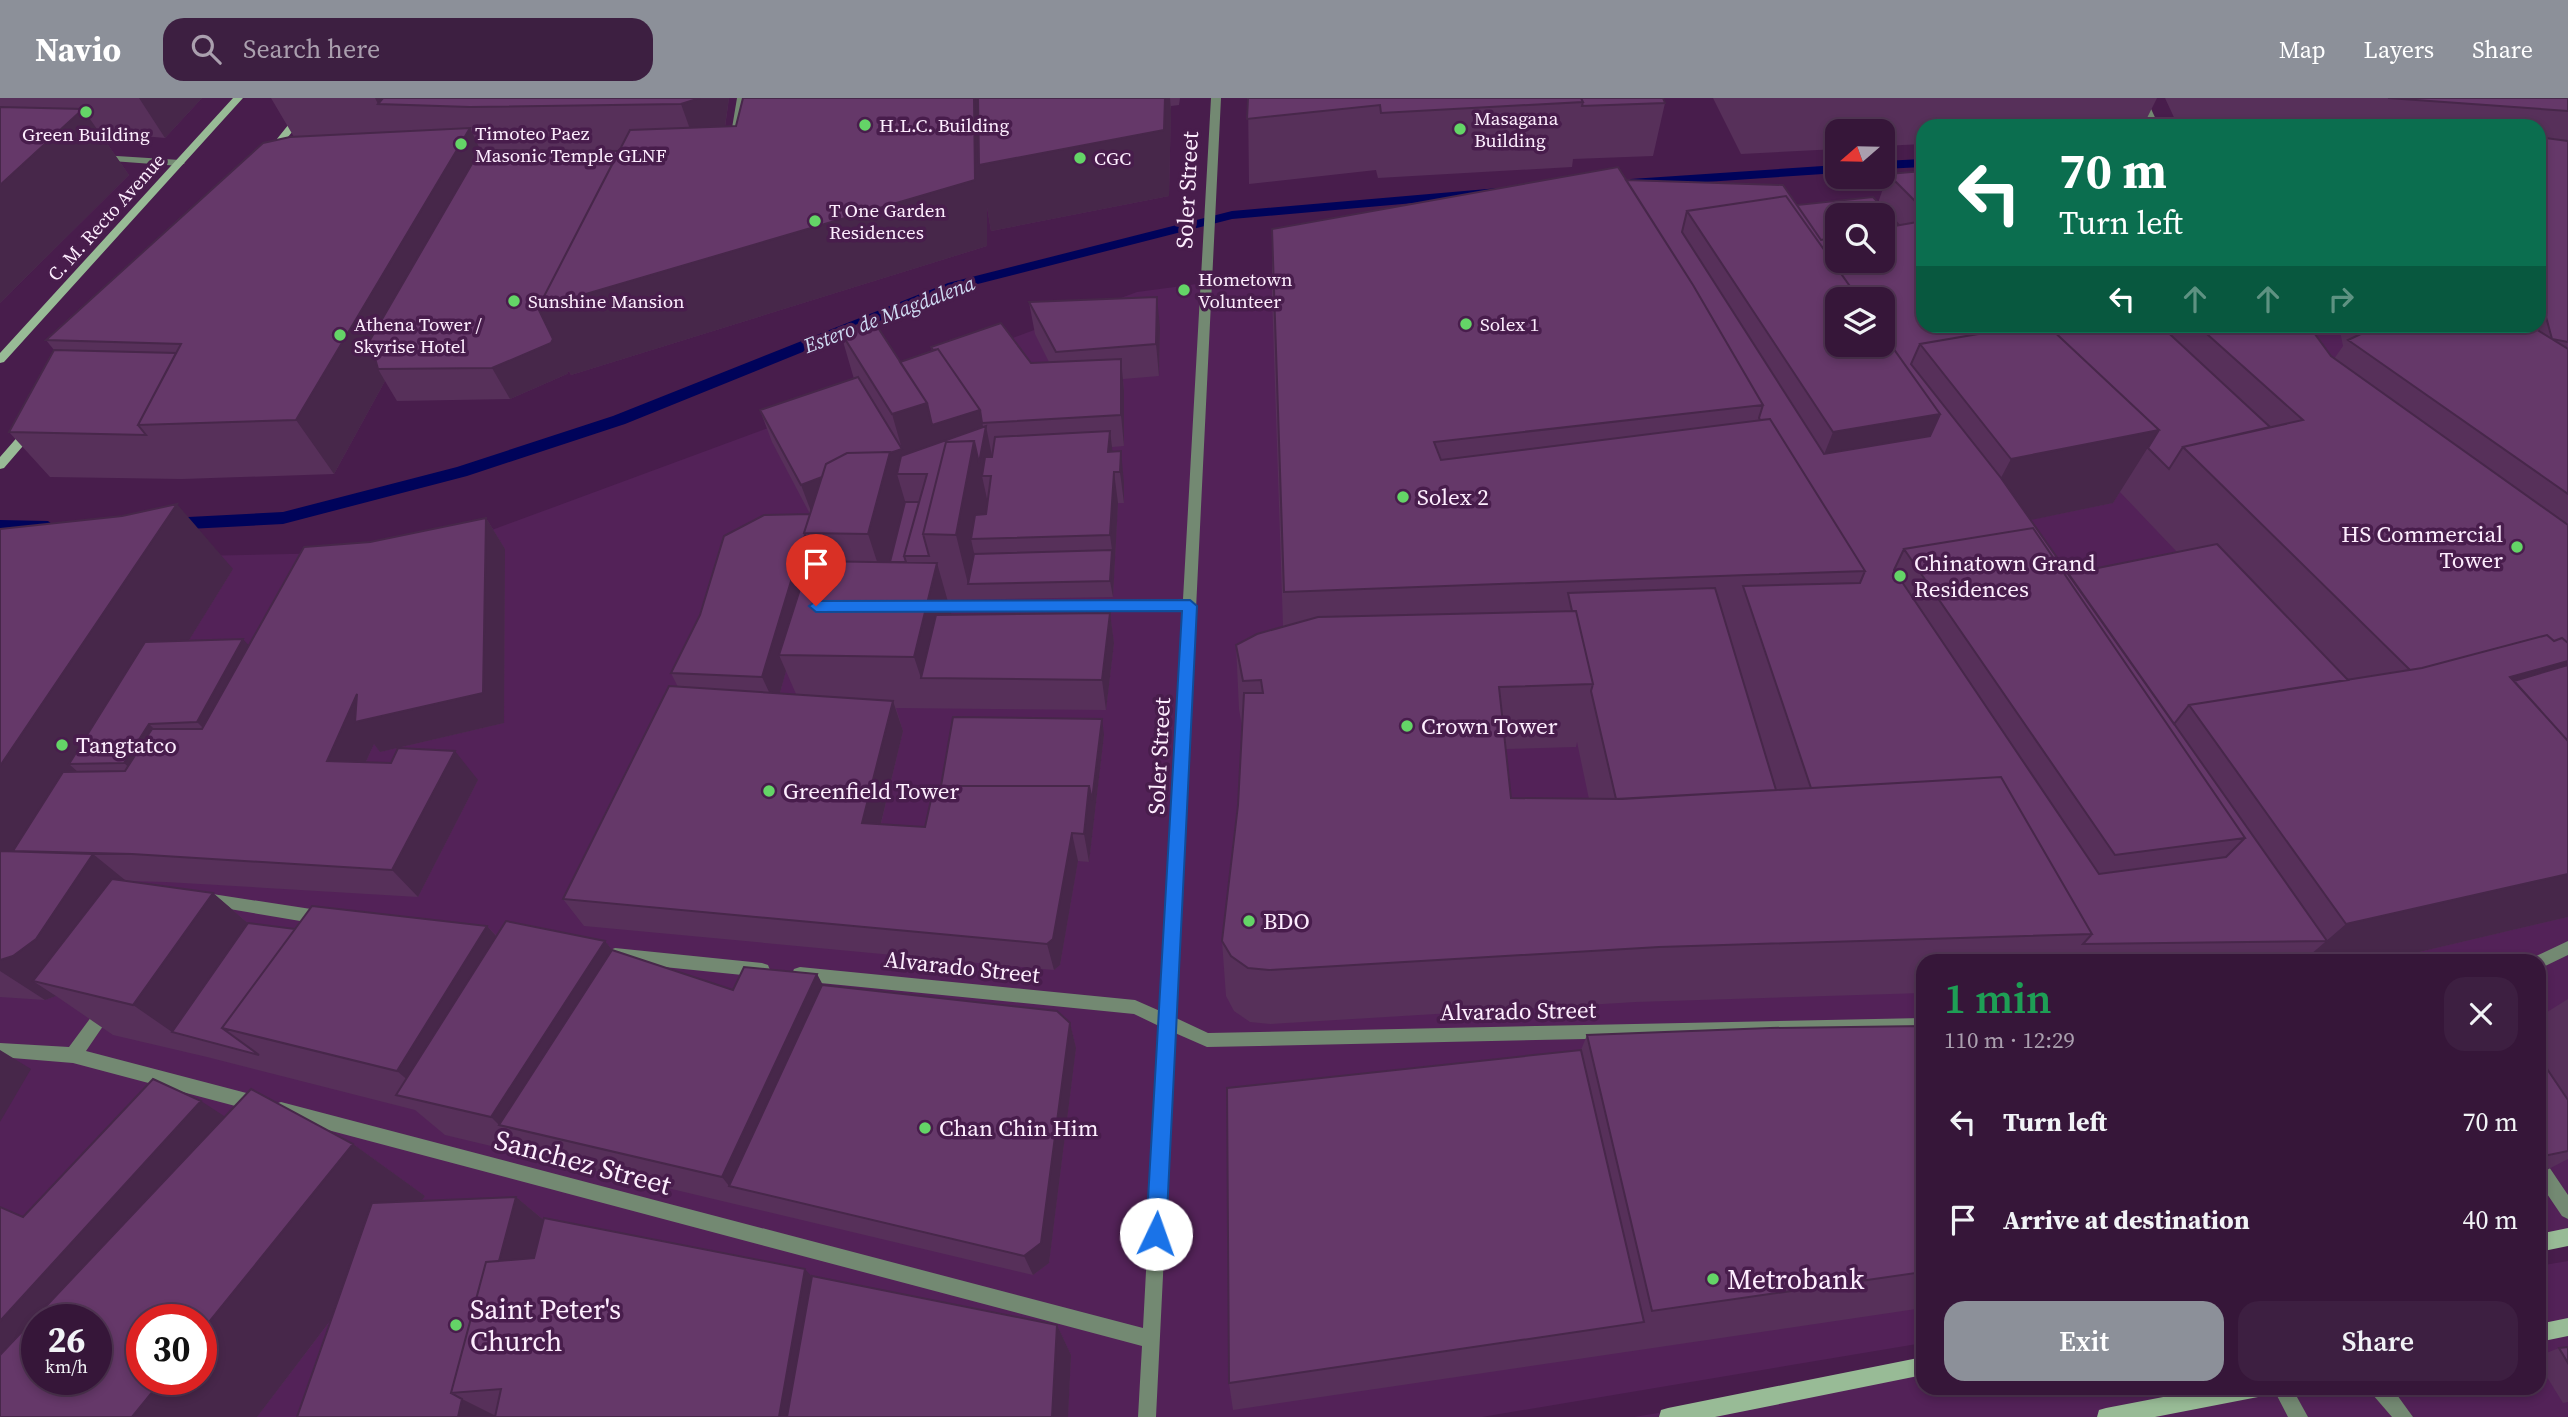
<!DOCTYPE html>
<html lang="en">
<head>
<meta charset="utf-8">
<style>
	body { margin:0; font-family:"Source Serif 4",serif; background:#3d1f41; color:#f1f3f6; height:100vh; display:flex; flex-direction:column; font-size:26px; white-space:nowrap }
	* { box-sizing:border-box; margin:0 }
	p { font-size:23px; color:#aa9fae }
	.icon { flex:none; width:38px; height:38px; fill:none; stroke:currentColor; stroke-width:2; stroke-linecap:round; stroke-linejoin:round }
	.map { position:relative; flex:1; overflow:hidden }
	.panel { position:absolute; left:1916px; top:856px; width:630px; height:441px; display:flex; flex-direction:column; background:#361639; border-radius:21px; box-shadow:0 4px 10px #0003,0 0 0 2px #503553 }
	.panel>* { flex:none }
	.guide { position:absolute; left:1916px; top:21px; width:630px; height:214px; border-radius:21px; box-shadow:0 4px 10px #0003,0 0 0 2px #503553; background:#0b6e4f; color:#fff; overflow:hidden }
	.needle { width:46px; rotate:250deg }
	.buttons { position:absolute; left:1825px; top:21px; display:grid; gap:14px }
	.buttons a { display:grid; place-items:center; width:70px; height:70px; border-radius:14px; background:#361639; box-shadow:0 4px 10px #0003,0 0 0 2px #503553; font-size:35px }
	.speed { position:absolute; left:21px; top:1206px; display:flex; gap:14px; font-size:35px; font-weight:700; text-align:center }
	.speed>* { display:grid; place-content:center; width:91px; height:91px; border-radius:50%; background:#361639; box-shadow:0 4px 10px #0003,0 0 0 2px #503553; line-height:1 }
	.speed small { font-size:18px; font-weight:400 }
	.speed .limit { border:10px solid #d22; background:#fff; color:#111 }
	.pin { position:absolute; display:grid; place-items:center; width:60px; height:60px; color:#fff; margin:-72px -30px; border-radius:50% 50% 50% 0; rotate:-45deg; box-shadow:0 0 7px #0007 }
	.pin .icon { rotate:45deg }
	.me { position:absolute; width:77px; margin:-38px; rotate:3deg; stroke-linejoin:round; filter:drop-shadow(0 0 5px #0008) }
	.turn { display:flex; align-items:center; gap:24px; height:147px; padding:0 28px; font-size:32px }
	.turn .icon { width:91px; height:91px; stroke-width:2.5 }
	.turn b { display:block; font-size:49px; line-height:60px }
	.lanes { display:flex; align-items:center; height:66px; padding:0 28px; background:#0003; justify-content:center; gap:35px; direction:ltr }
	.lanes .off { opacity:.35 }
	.round { display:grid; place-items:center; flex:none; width:74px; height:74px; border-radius:21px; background:#3d1f41 }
	.overview { display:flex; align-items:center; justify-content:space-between; height:119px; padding:0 28px }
	h1 { font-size:42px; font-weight:600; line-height:52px; color:#1e9e55 }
	.primary-button { display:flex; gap:14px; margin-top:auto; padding:14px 28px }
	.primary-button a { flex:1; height:80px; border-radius:21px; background:#8c9099; color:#fff; font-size:28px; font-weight:600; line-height:80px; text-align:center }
	.primary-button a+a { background:#3d1f41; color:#f1f3f6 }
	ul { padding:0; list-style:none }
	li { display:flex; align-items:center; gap:21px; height:98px; padding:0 28px }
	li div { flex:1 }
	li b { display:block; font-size:26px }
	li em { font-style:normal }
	header { display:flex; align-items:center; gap:42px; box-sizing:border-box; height:98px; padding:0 35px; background:#8c9099; color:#fff }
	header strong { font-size:33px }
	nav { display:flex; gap:38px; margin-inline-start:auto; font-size:24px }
	.search { width:490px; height:63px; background:#3d1f41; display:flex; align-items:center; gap:18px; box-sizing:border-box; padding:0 24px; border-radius:21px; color:#aa9fae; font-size:26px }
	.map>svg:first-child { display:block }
</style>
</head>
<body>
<header>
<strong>Navio</strong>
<div class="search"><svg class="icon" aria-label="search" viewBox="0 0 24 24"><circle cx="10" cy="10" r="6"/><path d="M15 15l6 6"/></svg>Search here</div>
<nav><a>Map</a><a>Layers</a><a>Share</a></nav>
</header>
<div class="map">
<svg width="2568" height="1319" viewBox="0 0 2568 1319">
	<rect width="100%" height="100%" fill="#481d4c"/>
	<path fill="#532258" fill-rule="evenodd" d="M1923 106V228H2539L2568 118V1135L2539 1141V863H1923V1245L1482 1319H0V462L435 453 1137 194 1698 119ZM1838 117H1883V163H1838ZM1838 201H1883V247H1838ZM37 1222H96V1281H37ZM142 1222H201V1281H142Z
		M2568 1163V1319H1634L1923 1271V1290H2539V1168Z"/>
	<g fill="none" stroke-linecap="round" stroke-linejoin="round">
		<path fill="#00035a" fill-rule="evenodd" d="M1923 61V69L1883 71V63Z
			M1838 67V75L1631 89 1624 85 1631 81Z
			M1499 90 1506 94 1504 97 1232 121 958 191 625 326 467 378 283 426 169 432 161 426 169 420 283 414 457 369 613 318 948 185 1232 113Z
			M0 422 48 423 56 429 48 435 0 434Z"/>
		<path fill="#738972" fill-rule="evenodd" d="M737 0H747L742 30 737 33 732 30Z
			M2136 0H2146L2159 28H2149Z
			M932 503H1190L1196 508 1190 513H932L926 508Z
			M2539 1061 2545 1063 2568 1097V1121L2562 1118 2539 1084Z
			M2273 1290H2292L2308 1319H2288Z
			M2371 1290H2392L2413 1319H2392L2373 1297Z"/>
		<path fill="#738972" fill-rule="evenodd" d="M1211 0H1221L1176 920 1208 935 1923 920V934L1207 949 1175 935 1156 1319H1138L1142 1248 275 1018 273 1012 275 1006 281 1004 1143 1230 1159 928 1134 916 800 883 794 881 792 876 794 871 800 869 1135 902 1160 913Z
			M101 57 180 62 185 65 180 68 98 62 96 60Z
			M206 795 324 813 329 815 332 820 329 825 324 827 206 807 201 806 198 801 201 796Z
			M2568 843V857L2539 871V863H2532L2534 859Z
			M615 850 762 865 768 867 770 872 768 877 762 879 615 864 610 862 607 857 610 852Z
			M106 905 112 907 114 912 86 953 258 998 264 1000 266 1006 264 1012 258 1014 73 965 0 959V945L69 949 100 907Z"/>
		<path fill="#98bb96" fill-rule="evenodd" d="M233 0H243L4 264 0 265V255Z
			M310 0H320L274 56H268V52Z
			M31 327 37 331 35 334 4 370 0 371V359L27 328Z
			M2568 1130V1148L2539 1154V1136Z
			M2568 1220V1238L2539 1244V1226Z
			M1923 1259V1277L1715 1319H1659L1661 1312 1668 1310Z
			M2210 1290H2267L2265 1297 2258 1299 2155 1319H2097L2099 1312 2106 1310Z"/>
	</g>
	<path fill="#57305a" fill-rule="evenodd" d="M0 0H202L165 40 99 34 129 77 0 205Z
		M271 0H729L725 29 736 28 743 0H1180L1179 7 1171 8 1169 98 991 133 987 109V148L571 277 569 273 567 276 510 301 397 303 385 283 334 376 182 381 50 379 9 334 54 252 46 242 294 39Z
		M1248 0 1665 5 1653 58 1573 61 1572 69 1378 80 1376 72 1249 86Z
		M1713 0H2157L2143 28H1923V46L1883 48V33H1838V51L1741 56Z
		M2165 0H2568V819L2381 863H1923V895L1636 904 1270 926 1250 924 1234 913 1226 898 1222 843 1238 707 1242 628 1239 611 1236 547 1283 528 1272 198V131L1626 82 1797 107 1878 105 1888 76 1923 73V228H2309L2331 258 2334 261 2343 248 2339 228H2539V28H2178ZM2120 394 2177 454 2068 476 2030 422 2113 405ZM1577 644 1589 701 1511 700 1506 651 1576 649Z
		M1029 204 1160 230 1159 278 1123 281 1124 293V348L1112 349V354L1124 385V405H1118L1113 499 947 502 951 517 1110 515 1114 545 1106 612 896 610 903 633 881 726 925 729 941 688 1104 637 1089 764 1078 763 1060 867 1054 872 584 828 563 801 678 589 671 575 810 416 772 344 760 312 854 281 840 233 900 264 932 253 931 249 1031 265 1049 264 1035 236ZM786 573 796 596 780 595Z
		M486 420 505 451 504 625 380 654 374 646 366 664 478 682 418 799 166 784 126 783 213 795 248 825 295 831 487 828 497 838 605 843 612 852 733 892 817 876 822 887 1070 925 1076 950 1049 1165 1033 1177 445 1037 415 1012 207 959 113 937 56 898 45 902 0 899V431L233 471 189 542 249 547 370 444Z
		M2568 901V1061L2539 1076V919Z
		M1923 928V1210L1233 1312 1229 1285 1581 952 1587 937Z
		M225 1018 353 1046 425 1098 421 1103 516 1099 544 1122 812 1178 1057 1227 1071 1257 1068 1319H297L331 1222 257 1319 23 1119Z
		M2568 1249V1304L2563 1305 2539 1266V1258L2559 1250Z"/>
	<path fill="#47274a" d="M139 0H202L165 40Z
		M375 0H452L378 6Z
		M700 0H729L722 48 700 59 681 6Z
		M974 0H1170L1171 13 1169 98 991 133 987 109V148L571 277 569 273 567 276 510 301 492 270 538 210Z
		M83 11 129 77 0 205V87Z
		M470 30 495 83 378 271 385 283 334 376 296 322Z
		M1157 199 1160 230 1159 278 1156 246Z
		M1121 261 1124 293V348L1121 317Z
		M927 305 980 312 984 334 986 328 995 373 991 378H982L989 410 984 441H971L978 473 968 486 956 437 927 376H897L910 420 884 485 868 436 812 416 801 387 902 351 892 316Z
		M1940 316 1904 392 1807 399 1833 334Z
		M2159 332 2113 405 1972 434 2011 361Z
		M1110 333 1114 365 1108 354Z
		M1121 353 1124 385V405L1120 374Z
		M1114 374 1118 405 1113 499 1110 483 1112 452 1110 437Z
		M177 406 233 471 113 665 69 666 97 691 0 765V668Z
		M486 420 505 451 504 625 380 654 374 646 353 692 327 663 357 596Z
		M805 437 817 469 779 557 786 573 776 609 762 579Z
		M937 465 952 518 921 580 914 559Z
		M1110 515 1114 545 1106 612 1102 582Z
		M243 541 270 571 227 654 197 624Z
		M2568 563V572L2525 610 2510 579Z
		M893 603 903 633 874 754 862 725Z
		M1102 621 1104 637 1089 764 1084 736 1089 688Z
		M149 626 180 656 156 694 124 665Z
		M455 653 478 682 418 799 392 772Z
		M1072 735 1078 763 1060 867 1054 872 1047 846Z
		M93 756 141 795 33 883 56 898 45 902 0 873V862Z
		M2568 776V819L2381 863H2303L2346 826Z
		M213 795 279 852 172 934 133 907Z
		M487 828 537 883 437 1007 397 973Z
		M605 843 640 888 499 1027 491 1019Z
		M817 876 837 913 729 1088 722 1079Z
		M1070 925 1076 950 1049 1165 1033 1177 1024 1158Z
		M0 952 31 971 0 1024Z
		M201 1003 284 1057 0 1319V1223Z
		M353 1046 425 1098 257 1319H132L163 1281H201V1234Z
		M516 1099 552 1129 501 1291 464 1294Z
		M805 1171 840 1210 822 1319H779Z
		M1057 1227 1071 1257 1068 1319H1052Z
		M462 1301 498 1319H458Z"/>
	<path fill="#653869" stroke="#47274a" stroke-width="2" fill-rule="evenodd" d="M383 0H700L681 6 470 9 378 6Z
		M743 0H974L975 82 538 210 630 32 736 28Z
		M978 0H1165L1164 32 979 67Z
		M1248 0H1581L1583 4 1381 15 1380 7 1247 21Z
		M1581 0H1663L1665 5 1582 8 1583 4Z
		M2388 0H2568V13Z
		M0 9 83 11 0 87Z
		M470 30 296 322 138 327 181 246 46 242 263 45 290 39Z
		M2539 39 2568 43V244L2552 241 2545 215 2539 214Z
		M480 52 619 53 538 210 553 241 551 245 492 270 378 271 370 242Z
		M1618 69 1693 187 1763 307 1434 344 1441 362 1770 321 1865 473 1747 477 1284 494 1272 131Z
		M1923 73V111L1888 76Z
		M1626 82 1783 87 1821 142 1838 139V163H1883V130L1923 123V228H2025L1920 246 1911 266 2001 380 2327 843 2083 846 2092 836 2001 679 1811 690 1743 488 1860 485 1865 473 1770 321 1760 322 1759 320 1763 307 1693 187ZM1786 98 1859 201H1883V236L1940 316 1930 338 1824 356 1682 134 1687 113ZM2033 430 2245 740 2226 759 2099 776 1894 472 1904 451Z
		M1786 98 1859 201H1838V247H1883V236L1940 316 1833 334 1687 113Z
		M1873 99 1899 127 1883 130V117H1838V139L1821 142 1797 107Z
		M1157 199 1156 246 1056 254 1029 204Z
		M873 222 927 305 892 316 840 233Z
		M1001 225 1031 265 1121 261V317L982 325 980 312 938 251 933 252 931 249Z
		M2025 228H2048L2159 332 2011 361 1920 246Z
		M2048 228H2161L2270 329 2183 349 2169 371 2148 350 2159 332Z
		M2198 228H2309L2331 258 2568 427V545L2562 540 2554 543 2547 537 2422 570 2410 572 2183 349 2303 322Z
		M2378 228H2531L2568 251V396L2348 242Z
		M938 251 980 312 932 327 927 305 900 264Z
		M54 252 176 255 138 327 146 337 9 334Z
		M858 279 902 351 890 355V354L847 355 826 366 822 379 801 387 760 312Z
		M986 328 979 365 974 343 946 344 923 436 929 458H904L927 376H897L901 358Z
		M1110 333 1108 354 1121 353 1120 374H1114L1110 437 971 441 975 417 986 416 991 378H982L985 359H992L995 339Z
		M974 343 956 437 923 436 946 344Z
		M890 354 868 436 804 435 826 366 847 355Z
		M905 404H919L904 458 906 464H890Z
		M177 406 0 668V431L122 418Z
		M810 416 804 435 805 437 762 579 671 575 700 517 724 438 764 417Z
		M486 420 483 595 355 624 357 596 327 663 391 665 398 650 455 653 392 772 132 756 13 753 63 674 125 673 152 631H202L304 449 370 444Z
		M2033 430 2245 740 2115 757 1904 451Z
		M2217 446 2348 582 2189 607 2174 626 2068 476Z
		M1112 452 1110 483 968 486 974 456Z
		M809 463 937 465 914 559 779 557Z
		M1715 490 1776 692 1616 701 1591 593 1593 586 1576 513H1572L1568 495Z
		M1576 513 1593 586 1499 589 1511 700 1622 701 2001 679 2092 836 1659 849 1269 872 1248 870 1231 858 1222 843 1238 707 1244 595H1263L1261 582 1243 583 1236 547 1257 536 1318 519Z
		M1110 515 1102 582 921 580 936 517Z
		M2547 537 2554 543 2562 540 2568 545V563L2510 579 2568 643V776L2346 826 2189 607 2422 570Z
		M243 541 197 624 149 626 124 665 69 666 145 544Z
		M2568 567V643L2514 583Z
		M669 588 893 603 862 725 925 729 934 688H1089L1084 736 1072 735 1053 841 1047 846 563 801Z
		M953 619 1102 621 1092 702 1089 688H941Z
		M0 753 93 756 36 841 13 858 0 862Z
		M112 781 213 795 133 907 33 883Z
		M312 808 487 828 397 973 222 930Z
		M506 823 605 843 491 1019 396 997Z
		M248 825 295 831 222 930 259 957 172 934Z
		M612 852 733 892 744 869 817 876 722 1079 499 1027Z
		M822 887 1057 913 1070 925 1041 1145 1024 1158 729 1088Z
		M1923 928V1174L1652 1213 1587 937 1770 930Z
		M1581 952 1644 1224 1229 1285 1227 990Z
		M2539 959 2568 1002V1053L2539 1059Z
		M153 981 201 1003 0 1223V1109L23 1119Z
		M251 991 353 1046 201 1234V1222H142V1281H163L132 1319H0V1257ZM37 1222H96V1281H37Z
		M516 1099 499 1163 486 1164 451 1295 462 1301 458 1319H297L372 1105Z
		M544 1120 805 1171 779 1319H495L501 1291 451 1295 486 1164 534 1160Z
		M812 1178 1057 1227 1052 1319H787Z
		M2568 1249V1265L2559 1250Z"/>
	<path fill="#1a73e8" stroke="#114b97" stroke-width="2" d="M1190 502 1197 508 1166 1136 1163 1143 1156 1146 1149 1143 1146 1136 1182 513 816 514 809 508 816 503Z"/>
	<g fill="#64d467" stroke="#481d4c" stroke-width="2.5">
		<circle cx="86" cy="14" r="7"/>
		<circle cx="865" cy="27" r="7"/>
		<circle cx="1460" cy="31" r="7"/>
		<circle cx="461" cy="46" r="7"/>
		<circle cx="1080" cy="60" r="7"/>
		<circle cx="815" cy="123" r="7"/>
		<circle cx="1184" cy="192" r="7"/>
		<circle cx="514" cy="203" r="7"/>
		<circle cx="1466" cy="226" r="7"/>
		<circle cx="340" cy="237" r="7"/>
		<circle cx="1403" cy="399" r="7"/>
		<circle cx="2517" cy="449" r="7"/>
		<circle cx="1900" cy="478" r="7"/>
		<circle cx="1407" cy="628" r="7"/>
		<circle cx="62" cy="647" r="7"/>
		<circle cx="769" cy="693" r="7"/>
		<circle cx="1249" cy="823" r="7"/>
		<circle cx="925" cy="1030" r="7"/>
		<circle cx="1713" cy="1181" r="7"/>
		<circle cx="456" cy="1227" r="7"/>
	</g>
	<g text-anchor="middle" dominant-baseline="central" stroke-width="7" stroke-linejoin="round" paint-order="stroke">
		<g font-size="19" fill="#fdedfe" stroke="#481d4c" text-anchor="start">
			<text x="1474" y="20">Masagana<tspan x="1474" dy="22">Building</tspan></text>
			<text x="879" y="27">H.L.C. Building</text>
			<text x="475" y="35">Timoteo Paez<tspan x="475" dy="22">Masonic Temple GLNF</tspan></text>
			<text x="86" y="36" text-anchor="middle">Green Building</text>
			<text x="1094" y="60">CGC</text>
			<text x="829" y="112">T One Garden<tspan x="829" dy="22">Residences</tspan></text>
			<text x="1198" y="181">Hometown<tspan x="1198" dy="22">Volunteer</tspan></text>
			<text x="528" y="203">Sunshine Mansion</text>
			<text x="354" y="226">Athena Tower /<tspan x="354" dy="22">Skyrise Hotel</tspan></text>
			<text x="1480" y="226">Solex 1</text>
		</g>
		<g font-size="19" fill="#fdedfe" stroke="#481d4c">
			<text transform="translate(106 119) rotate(-48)">C. M. Recto Avenue</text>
		</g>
		<g font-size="21" font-style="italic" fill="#cfdbf3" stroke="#481d4c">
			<text transform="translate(889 216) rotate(-21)">Estero de Magdalena</text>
		</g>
		<g font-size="23" fill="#fdedfe" stroke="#481d4c">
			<text transform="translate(1187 92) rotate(-87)">Soler Street</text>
			<text transform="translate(1159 658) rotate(-87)">Soler Street</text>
			<text transform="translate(962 869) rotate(6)">Alvarado Street</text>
			<text transform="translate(1518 913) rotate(-1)">Alvarado Street</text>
		</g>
		<g font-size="23" fill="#fdedfe" stroke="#481d4c" text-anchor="start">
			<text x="1417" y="399">Solex 2</text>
			<text x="2503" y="436" text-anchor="end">HS Commercial<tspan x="2503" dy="26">Tower</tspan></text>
			<text x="1914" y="465">Chinatown Grand<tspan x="1914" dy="26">Residences</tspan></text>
			<text x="1421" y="628">Crown Tower</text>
			<text x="76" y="647">Tangtatco</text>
			<text x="783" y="693">Greenfield Tower</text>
			<text x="1263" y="823">BDO</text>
			<text x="939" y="1030">Chan Chin Him</text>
		</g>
		<g font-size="28" fill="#fdedfe" stroke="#481d4c">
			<text transform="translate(583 1064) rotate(15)">Sanchez Street</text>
		</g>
		<g font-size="28" fill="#fdedfe" stroke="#481d4c" text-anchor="start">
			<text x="1727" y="1181">Metrobank</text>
			<text x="470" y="1211">Saint Peter's<tspan x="470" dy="32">Church</tspan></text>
		</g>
	</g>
</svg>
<div class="buttons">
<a><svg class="needle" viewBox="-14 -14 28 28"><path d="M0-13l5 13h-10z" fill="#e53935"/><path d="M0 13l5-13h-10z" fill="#aa9fae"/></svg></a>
<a><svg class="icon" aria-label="search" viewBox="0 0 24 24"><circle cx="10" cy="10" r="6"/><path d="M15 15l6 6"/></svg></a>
<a><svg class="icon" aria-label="layers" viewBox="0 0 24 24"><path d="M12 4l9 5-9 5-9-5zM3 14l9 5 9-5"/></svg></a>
</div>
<div class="speed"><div>26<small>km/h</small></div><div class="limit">30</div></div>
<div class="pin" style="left:816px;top:508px;background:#d93025"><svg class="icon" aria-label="arrive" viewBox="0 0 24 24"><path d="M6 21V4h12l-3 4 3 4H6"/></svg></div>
<svg class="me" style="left:1156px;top:1136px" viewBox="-20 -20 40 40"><circle r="19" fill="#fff"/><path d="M0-13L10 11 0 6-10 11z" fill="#1a73e8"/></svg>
<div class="guide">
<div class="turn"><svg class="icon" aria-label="left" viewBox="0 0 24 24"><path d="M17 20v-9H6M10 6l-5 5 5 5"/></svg><div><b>70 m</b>Turn left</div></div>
<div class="lanes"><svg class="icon" aria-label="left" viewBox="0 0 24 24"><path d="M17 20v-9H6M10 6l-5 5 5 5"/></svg><svg class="icon off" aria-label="ahead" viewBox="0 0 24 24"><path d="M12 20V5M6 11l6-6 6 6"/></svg><svg class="icon off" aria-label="ahead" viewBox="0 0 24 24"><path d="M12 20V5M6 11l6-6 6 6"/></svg><svg class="icon off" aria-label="right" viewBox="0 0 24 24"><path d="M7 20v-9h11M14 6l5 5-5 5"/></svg></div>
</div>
<section class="panel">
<div class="overview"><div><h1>1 min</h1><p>110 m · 12:29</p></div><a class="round"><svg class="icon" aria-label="close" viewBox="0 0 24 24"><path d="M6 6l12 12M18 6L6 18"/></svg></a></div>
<ul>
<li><svg class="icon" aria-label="left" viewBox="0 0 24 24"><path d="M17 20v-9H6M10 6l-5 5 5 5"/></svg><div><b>Turn left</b></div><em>70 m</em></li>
<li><svg class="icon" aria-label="arrive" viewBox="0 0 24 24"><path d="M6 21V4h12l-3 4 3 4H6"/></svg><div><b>Arrive at destination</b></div><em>40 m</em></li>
</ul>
<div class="primary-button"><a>Exit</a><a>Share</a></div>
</section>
</div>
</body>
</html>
